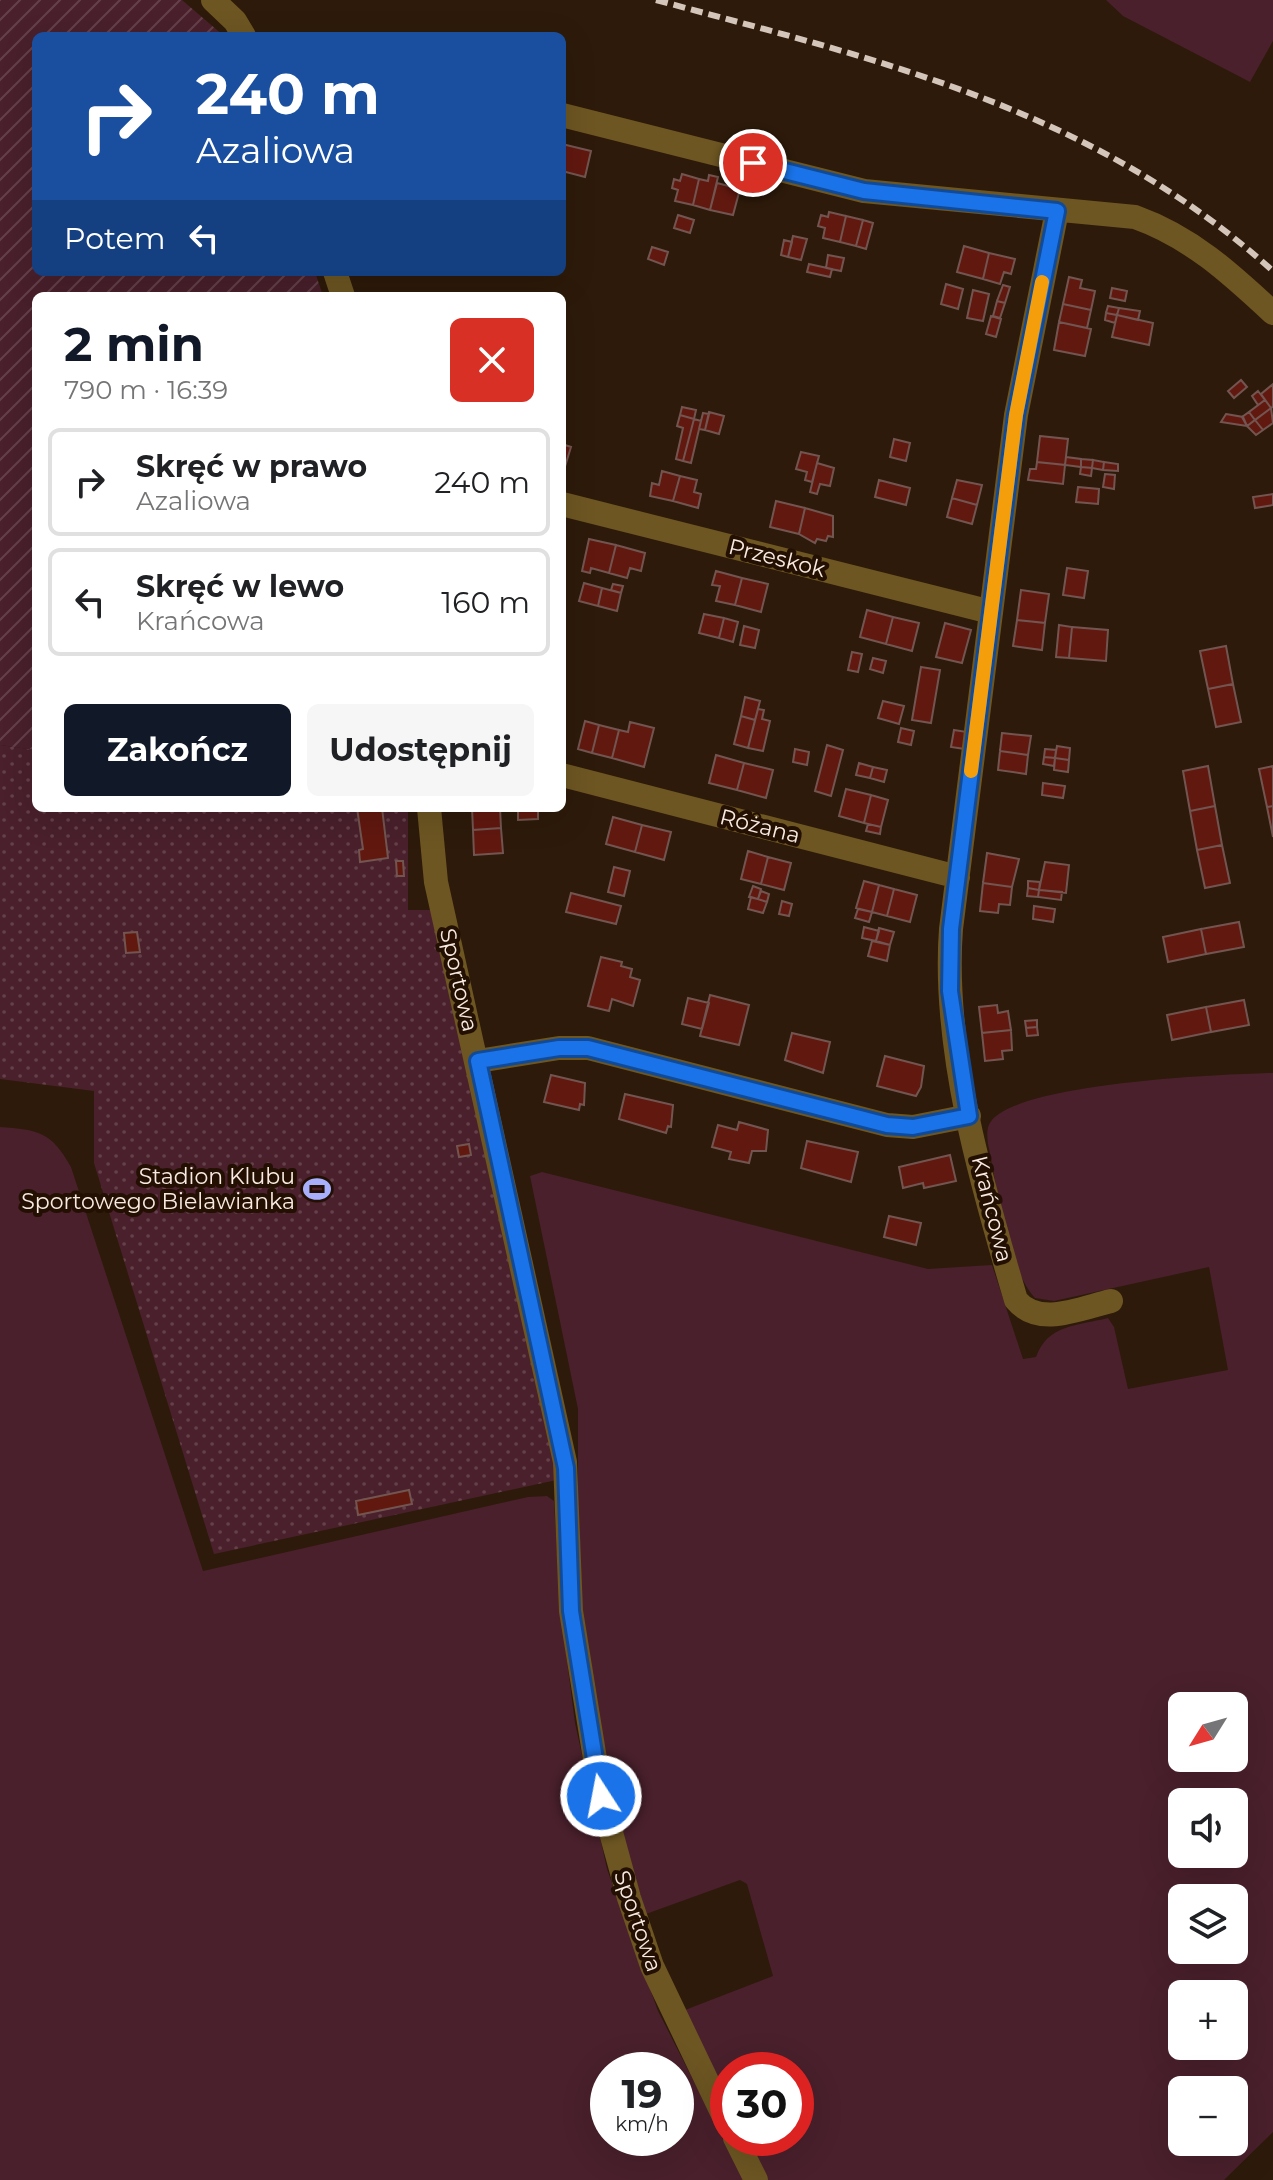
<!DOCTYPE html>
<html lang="pl">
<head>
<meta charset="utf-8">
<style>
	body { margin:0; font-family:Montserrat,sans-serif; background:#f6f6f6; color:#202124; height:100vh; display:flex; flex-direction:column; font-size:30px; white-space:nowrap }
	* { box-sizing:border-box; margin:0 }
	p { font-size:26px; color:#757577 }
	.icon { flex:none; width:44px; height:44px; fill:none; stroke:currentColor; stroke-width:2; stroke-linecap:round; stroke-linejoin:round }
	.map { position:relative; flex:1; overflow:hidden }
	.panel { position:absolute; left:32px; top:292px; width:534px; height:520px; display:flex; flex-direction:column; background:#fff; border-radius:12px; box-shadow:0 8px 32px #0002 }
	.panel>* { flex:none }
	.hud { position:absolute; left:32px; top:32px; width:534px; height:244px; border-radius:12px; box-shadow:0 8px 32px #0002; background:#1a4fa0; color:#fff; overflow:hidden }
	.needle { width:52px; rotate:233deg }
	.fabs { position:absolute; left:1168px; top:1692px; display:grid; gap:16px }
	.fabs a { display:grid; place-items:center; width:80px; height:80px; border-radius:12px; background:#fff; box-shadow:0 8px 32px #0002; font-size:40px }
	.speed { position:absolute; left:590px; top:2052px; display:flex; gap:16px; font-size:40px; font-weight:700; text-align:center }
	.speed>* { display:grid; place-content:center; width:104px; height:104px; border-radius:50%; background:#fff; box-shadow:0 8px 32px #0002; line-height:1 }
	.speed small { font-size:20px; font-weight:400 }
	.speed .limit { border:12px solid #d22; background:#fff; color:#111 }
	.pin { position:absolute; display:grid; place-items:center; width:68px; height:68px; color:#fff; margin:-34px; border:4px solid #fff; border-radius:50%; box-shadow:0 2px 8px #0007 }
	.me { position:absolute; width:88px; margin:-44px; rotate:349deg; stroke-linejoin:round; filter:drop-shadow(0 0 6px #0008) }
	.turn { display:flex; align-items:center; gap:28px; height:168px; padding:0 32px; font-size:36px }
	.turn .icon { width:104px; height:104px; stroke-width:2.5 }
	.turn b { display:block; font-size:56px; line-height:68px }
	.then { display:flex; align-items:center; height:76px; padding:0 32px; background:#0003; gap:16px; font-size:30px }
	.round { display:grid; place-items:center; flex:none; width:84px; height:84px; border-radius:12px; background:#f6f6f6 }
	.headline { display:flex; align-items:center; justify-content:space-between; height:136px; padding:0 32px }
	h1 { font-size:48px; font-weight:700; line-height:60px; color:#111827 }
	.primary-button { display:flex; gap:16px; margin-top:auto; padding:16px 32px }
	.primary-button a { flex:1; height:92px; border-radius:12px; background:#111827; color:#fff; font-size:32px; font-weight:700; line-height:92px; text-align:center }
	.primary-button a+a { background:#f6f6f6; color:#202124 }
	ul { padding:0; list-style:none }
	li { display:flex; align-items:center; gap:24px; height:108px; margin:0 16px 12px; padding:0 16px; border:4px solid #e0e0e0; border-radius:12px }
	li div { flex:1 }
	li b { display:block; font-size:30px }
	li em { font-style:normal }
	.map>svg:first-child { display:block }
</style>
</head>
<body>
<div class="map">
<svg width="1273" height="2180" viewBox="0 0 1273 2180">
	<defs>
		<pattern id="park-dots" width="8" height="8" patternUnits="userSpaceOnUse" patternTransform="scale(2)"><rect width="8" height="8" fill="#49202c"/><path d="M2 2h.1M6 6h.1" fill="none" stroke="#64414a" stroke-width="1.8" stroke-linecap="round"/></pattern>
		<pattern id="garden-furrows" width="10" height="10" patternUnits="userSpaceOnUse" patternTransform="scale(2)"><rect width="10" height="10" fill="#49202c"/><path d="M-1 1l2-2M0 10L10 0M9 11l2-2" fill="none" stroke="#64414a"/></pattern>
	</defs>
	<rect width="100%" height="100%" fill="#2d1a0a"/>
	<path fill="#49202c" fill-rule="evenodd" d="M1106 0H1273V41L1250 82 1123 16Z
		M1273 1073V2132L1224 2180H767L745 2138H796V2070H728V2105L685 2010 773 1976 747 1884 740 1880 646 1914 609 1789 583 1620 578 1547V1409L530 1176 542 1172 928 1269 992 1265 1023 1359 1036 1357C1048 1324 1077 1326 1108 1318L1114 1327 1128 1389 1228 1370 1209 1267 1054 1301 1035 1298C1006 1266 997 1186 988 1144 987 1135 986 1127 992 1120 1023 1083 1221 1074 1273 1073ZM1182 1706H1234V1758H1182ZM1182 1802H1234V1854H1182ZM1182 1898H1234V1950H1182ZM1182 1994H1234V2046H1182ZM1182 2090H1234V2142H1182Z
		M0 1127C38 1130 51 1131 71 1167L203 1571 528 1497 547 1496 554 1501 560 1607 575 1723 607 1869 658 2011 744 2180H0ZM608 2070H676V2138H608Z"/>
	<path fill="url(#park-dots)" d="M0 745 36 750V808H408V910H433L561 1479 214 1554 94 1163V1091L0 1079Z"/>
	<path fill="url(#garden-furrows)" d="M0 0H182L224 36H36V272H315L323 296H36V750L0 745Z"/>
	<path fill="#61180f" stroke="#725550" stroke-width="2" d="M562 144 591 151 585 177 562 171Z
		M682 174 699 179 693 205 675 201 678 190 672 188 674 179 680 181Z
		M709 175 718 177 710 210 693 205 699 179 708 181Z
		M717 183 740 189 733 215 710 210Z
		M829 212 846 216 840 242 823 238 825 228 818 226 821 215 828 217Z
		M678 215 694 220 690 233 674 228Z
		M846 216 863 220 856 246 840 242Z
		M863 220 873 223 866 249 856 246Z
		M793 236 807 239 801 260 788 257Z
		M784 240 792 242 788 257 781 255Z
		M964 246 989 253 983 279 957 272Z
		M652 247 668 252 664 265 648 259Z
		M989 253 1015 259 1011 274 1004 272 1000 284 983 279Z
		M828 255 844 258 841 271 826 268Z
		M809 264 832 269 830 277 807 272Z
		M1069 277 1082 280 1080 288 1095 291 1091 310 1063 304Z
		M946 284 963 289 958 309 941 304Z
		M1003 285 1010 287 1005 303 997 301Z
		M1112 288 1127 291 1125 301 1110 298Z
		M973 290 989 294 983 321 967 318Z
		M997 301 1005 303 1000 318 993 316Z
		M1063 304 1091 310 1087 328 1059 322Z
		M1108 306 1119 308 1117 315 1106 313Z
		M1119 308 1140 311 1138 320 1117 315Z
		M1106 313 1117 315 1115 323 1105 320Z
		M1117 315 1153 323 1149 345 1112 337Z
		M991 316 1001 319 996 337 986 334Z
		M1059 322 1091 329 1085 356 1054 350Z
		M1241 380 1247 387 1234 398 1228 391Z
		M1273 384V407L1271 408 1261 394Z
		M1258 391 1265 400 1258 405 1252 396Z
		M1265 400 1271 408 1255 420 1249 412Z
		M682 407 696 410 694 419 680 415Z
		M1271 408 1273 423 1263 430 1255 420Z
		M709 412 724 416 719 434 705 430Z
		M1249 412 1255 420 1247 426 1242 417Z
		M703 413 709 414 705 430 699 429Z
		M1226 414 1243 417 1247 426 1221 422Z
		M680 415 694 419 683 461 676 459 683 428 677 426Z
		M694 419 701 421 691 463 683 461Z
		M1255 420 1263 430 1256 435 1247 426Z
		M1040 436 1068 439 1065 465 1037 462Z
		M894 439 910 443 906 461 890 457Z
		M562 444 571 447 563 473H562Z
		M801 452 819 456 812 482 805 480 807 472 796 469Z
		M1066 457 1081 459V467L1065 465Z
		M1081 459 1093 460 1092 468 1081 467Z
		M1093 460 1104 462 1103 470 1092 468Z
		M1037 462 1065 465 1063 484 1028 480 1030 469H1036Z
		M1104 462 1118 464V471L1103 470Z
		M817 463 834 468 830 486 820 484 817 494 810 492Z
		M1081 467 1092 468 1091 476 1080 474Z
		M662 471 680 476 673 501 650 496 652 483 659 485Z
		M1105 474 1115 475 1114 489 1103 487Z
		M680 476 697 480 694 492 701 494 698 508 673 501Z
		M879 480 910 488 906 505 875 497Z
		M957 480 982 485 977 505 952 498Z
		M1078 487 1099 489 1098 504 1076 502Z
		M1273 494V505L1255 508 1253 497Z
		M952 498 977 505 972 524 947 517Z
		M776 501 805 508 799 534 770 527Z
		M805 508 833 516V537L828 536 826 541 817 539 815 543 799 534Z
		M589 539 616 545 609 573 591 568 590 573 582 571Z
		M616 545 645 553 641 571 630 568 627 578 609 573Z
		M1067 568 1088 571 1084 598 1063 595Z
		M716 571 742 578 735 605 716 601 720 586 712 585Z
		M742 578 768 584 761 612 735 605Z
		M584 583 602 588 598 606 579 601Z
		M613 584 623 586 621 593 611 590Z
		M602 588 621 593 617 611 598 606Z
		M1021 590 1049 594 1045 623 1017 620Z
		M867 610 893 617 886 644 860 637Z
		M704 614 724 618 719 638 699 633Z
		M893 617 919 623 912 651 886 644Z
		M724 618 738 622 733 642 719 638Z
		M1017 620 1045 623 1042 650 1013 646Z
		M945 623 971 630 962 663 936 657Z
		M1059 625 1072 627 1069 658 1056 657Z
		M744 626 759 630 755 648 740 645Z
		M1072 627 1108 630 1106 661 1069 658Z
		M1226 646 1233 684 1208 689 1200 651Z
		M852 652 862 654 858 672 848 670Z
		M873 658 886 661 883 673 870 669Z
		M921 667 940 670 931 723 912 720Z
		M1233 684 1241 722 1216 727 1208 689Z
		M745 697 760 701 755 720 741 716Z
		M883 701 904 706 899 724 878 718Z
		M758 709 764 710 762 719 770 721 763 751 748 748Z
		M741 716 755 720 748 748 734 744Z
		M585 721 599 725 592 753 578 749Z
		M630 722 654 728 644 767 612 758 619 730 628 732Z
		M599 725 619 730 612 758 592 753Z
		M901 728 914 731 911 745 898 742Z
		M954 730 967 732 965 749 951 747Z
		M1002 733 1031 736 1028 755 1000 751Z
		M827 745 843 750 831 796 815 791Z
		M1057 746 1070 748 1069 760 1055 758Z
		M795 749 809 752 807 765 793 762Z
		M1045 749 1056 750 1055 758 1044 757Z
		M1000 751 1028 755 1026 774 998 770Z
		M716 755 744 763 737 790 709 783Z
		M1044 757 1055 758 1054 766 1043 764Z
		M1055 758 1069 760 1068 772 1054 770Z
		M744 763 773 770 766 798 737 790Z
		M859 763 873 767 870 778 856 775Z
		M1208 766 1215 806 1190 811 1183 771Z
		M1273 766V806L1267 807 1259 769Z
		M873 767 887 770 884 782 870 778Z
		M1043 783 1065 786 1063 798 1042 795Z
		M846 789 871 795 864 823 839 816Z
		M871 795 888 800 881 827 864 823Z
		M1215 806 1222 845 1197 850 1190 811Z
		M1273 806V837L1267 807Z
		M357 808H382L388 858 360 862 359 850 363 849Z
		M472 808H500L501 828 473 830Z
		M518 808H538V819L518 820Z
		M613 817 642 825 635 852 606 844Z
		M868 824 881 827 880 834 866 831Z
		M642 825 671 832 664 860 635 852Z
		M501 828 503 853 474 855 473 830Z
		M1222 845 1230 883 1205 888 1197 850Z
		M748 851 768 857 761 884 741 879Z
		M987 853 1019 859 1012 887 983 883Z
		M768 857 791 863 784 890 761 884Z
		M396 861H403L404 876H397Z
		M1045 862 1069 865 1066 893 1039 890Z
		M614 867 630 871 624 896 608 892Z
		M864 881 879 885 872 912 856 908Z
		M1028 881 1040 882 1039 890 1028 888Z
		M983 883 1012 887 1010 905 999 904 998 913 980 911Z
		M879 885 894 889 887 916 872 912Z
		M753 886 761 889 758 899 749 897Z
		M1028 888 1039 890 1038 897 1027 896Z
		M894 889 917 895 910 922 887 916Z
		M1039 890 1062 892 1061 900 1038 897Z
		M761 891 769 894 767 902 758 899Z
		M571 893 621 906 616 924 566 912Z
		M751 897 767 902 763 913 748 909Z
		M782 901 792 904 789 916 779 914Z
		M1034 906 1055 909 1053 922 1033 919Z
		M858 909 872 912 869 922 855 918Z
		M1239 922 1244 947 1206 954 1201 929Z
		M864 927 879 931 876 941 862 938Z
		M879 928 894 932 890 945 876 941Z
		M1201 929 1206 954 1168 962 1163 937Z
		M137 932 140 952 126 953 124 933Z
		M872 941 890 945 887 961 868 956Z
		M601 957 622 962 621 966 632 969 630 977 640 980 633 1006 612 999 609 1011 588 1006Z
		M710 995 749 1005 739 1045 700 1036Z
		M688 998 709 1003 702 1029 682 1024Z
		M1244 1000 1249 1025 1211 1032 1206 1007Z
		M997 1005 998 1013 1008 1011 1011 1030 982 1033 979 1007Z
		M1206 1007 1211 1032 1172 1040 1167 1015Z
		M1037 1020V1027L1026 1028 1025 1021Z
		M1037 1027 1038 1035 1027 1036 1026 1028Z
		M1011 1030 1012 1050 1002 1051 1003 1059 985 1061 982 1033Z
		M792 1033 830 1042 823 1073 785 1060Z
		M885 1056 924 1066 921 1087 916 1096 877 1086Z
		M551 1075 585 1083 584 1105 580 1104 579 1110 544 1102Z
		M625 1094 673 1105 671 1127 668 1126 666 1133 619 1119Z
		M739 1122 768 1130 766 1151H752L749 1163 729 1159 731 1152 712 1147 718 1125 737 1130Z
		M807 1141 858 1152 851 1182 801 1168Z
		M469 1144 471 1155 459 1157 457 1146Z
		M950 1155 956 1181 924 1188 923 1183 903 1188 899 1167Z
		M889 1216 921 1223 916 1245 884 1237Z
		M409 1490 412 1504 358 1515 356 1501Z"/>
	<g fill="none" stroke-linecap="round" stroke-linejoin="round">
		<path stroke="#6d5622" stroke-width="24" d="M213 0 235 21 244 36
			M562 115 864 191 1135 217C1191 237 1230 273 1273 313
			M1057 211 1016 415 951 929C942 1048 982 1186 1016 1300 1039 1328 1081 1308 1111 1301
			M335 272 343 296
			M562 504 991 612
			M562 775 958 877
			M429 808 436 882 565 1462 571 1611 601 1796 629 1898 652 1966 728 2125
			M478 1061 559 1048H588L887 1125 913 1127 969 1116
			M735 2138 756 2180"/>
		<path stroke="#d4c5ba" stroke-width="6" stroke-dasharray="12 6" stroke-linecap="butt" d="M656 0C882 61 1093 109 1273 271"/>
	</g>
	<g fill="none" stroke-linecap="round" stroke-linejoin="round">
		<g stroke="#114b97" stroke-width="20">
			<path id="route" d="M601 1796 571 1611 566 1468 478 1061 559 1048H588L887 1125 913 1127 969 1116 950 991 951 929 1016 415 1057 211 864 191 753 163"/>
		</g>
		<use href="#route" stroke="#1a73e8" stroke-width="14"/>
		<path stroke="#f59e0b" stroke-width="14" d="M971 771 1016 415 1042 282"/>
	</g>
	<defs>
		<g id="stadium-bare" transform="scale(2.16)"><path d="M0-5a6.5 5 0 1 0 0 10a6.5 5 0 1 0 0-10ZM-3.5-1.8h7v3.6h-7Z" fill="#a8b0fc" stroke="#231003" stroke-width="2.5" paint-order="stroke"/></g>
	</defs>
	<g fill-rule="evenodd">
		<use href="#stadium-bare" x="317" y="1189"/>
	</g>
	<g text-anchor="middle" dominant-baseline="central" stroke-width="8" stroke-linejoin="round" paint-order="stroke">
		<g font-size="22" fill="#f9ebe1" stroke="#231003">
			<text transform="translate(777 558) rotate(14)">Przeskok</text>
			<text transform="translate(760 826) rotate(14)">Różana</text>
			<text transform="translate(459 980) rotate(77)">Sportowa</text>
			<text transform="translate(992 1209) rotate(76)">Krańcowa</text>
			<text transform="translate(638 1921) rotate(71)">Sportowa</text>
		</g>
		<g font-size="22" fill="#f9ebe1" stroke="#231003" text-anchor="end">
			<text x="295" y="1176">Stadion Klubu<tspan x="295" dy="25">Sportowego Bielawianka</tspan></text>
		</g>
	</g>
</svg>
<div class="fabs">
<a><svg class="needle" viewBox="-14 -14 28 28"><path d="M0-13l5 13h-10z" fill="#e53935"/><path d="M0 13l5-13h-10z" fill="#757577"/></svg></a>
<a><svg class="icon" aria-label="sound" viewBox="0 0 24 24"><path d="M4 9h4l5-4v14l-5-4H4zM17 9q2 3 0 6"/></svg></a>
<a><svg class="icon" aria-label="layers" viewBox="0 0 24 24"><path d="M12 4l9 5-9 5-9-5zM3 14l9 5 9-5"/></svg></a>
<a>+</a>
<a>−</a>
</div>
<div class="speed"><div>19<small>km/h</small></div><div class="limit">30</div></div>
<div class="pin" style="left:753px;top:163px;background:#d93025"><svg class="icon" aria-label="arrive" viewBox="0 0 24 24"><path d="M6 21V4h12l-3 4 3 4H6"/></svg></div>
<svg class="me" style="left:601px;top:1796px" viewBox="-20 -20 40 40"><circle r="17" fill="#1a73e8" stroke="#fff" stroke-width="3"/><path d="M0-11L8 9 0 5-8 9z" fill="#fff"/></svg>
<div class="hud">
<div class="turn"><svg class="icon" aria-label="right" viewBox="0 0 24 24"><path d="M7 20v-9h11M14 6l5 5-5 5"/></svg><div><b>240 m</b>Azaliowa</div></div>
<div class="then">Potem<svg class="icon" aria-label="left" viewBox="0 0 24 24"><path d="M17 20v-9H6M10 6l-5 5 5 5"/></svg></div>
</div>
<section class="panel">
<div class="headline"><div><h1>2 min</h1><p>790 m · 16:39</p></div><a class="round" style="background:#d93025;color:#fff"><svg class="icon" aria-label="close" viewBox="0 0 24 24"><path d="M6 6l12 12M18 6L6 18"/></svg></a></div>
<ul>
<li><svg class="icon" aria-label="right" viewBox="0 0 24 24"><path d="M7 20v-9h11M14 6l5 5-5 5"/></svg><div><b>Skręć w prawo</b><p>Azaliowa</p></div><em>240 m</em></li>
<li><svg class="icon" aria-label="left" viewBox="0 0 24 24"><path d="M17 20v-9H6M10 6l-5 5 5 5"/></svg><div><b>Skręć w lewo</b><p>Krańcowa</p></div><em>160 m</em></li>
</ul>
<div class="primary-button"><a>Zakończ</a><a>Udostępnij</a></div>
</section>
</div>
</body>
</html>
